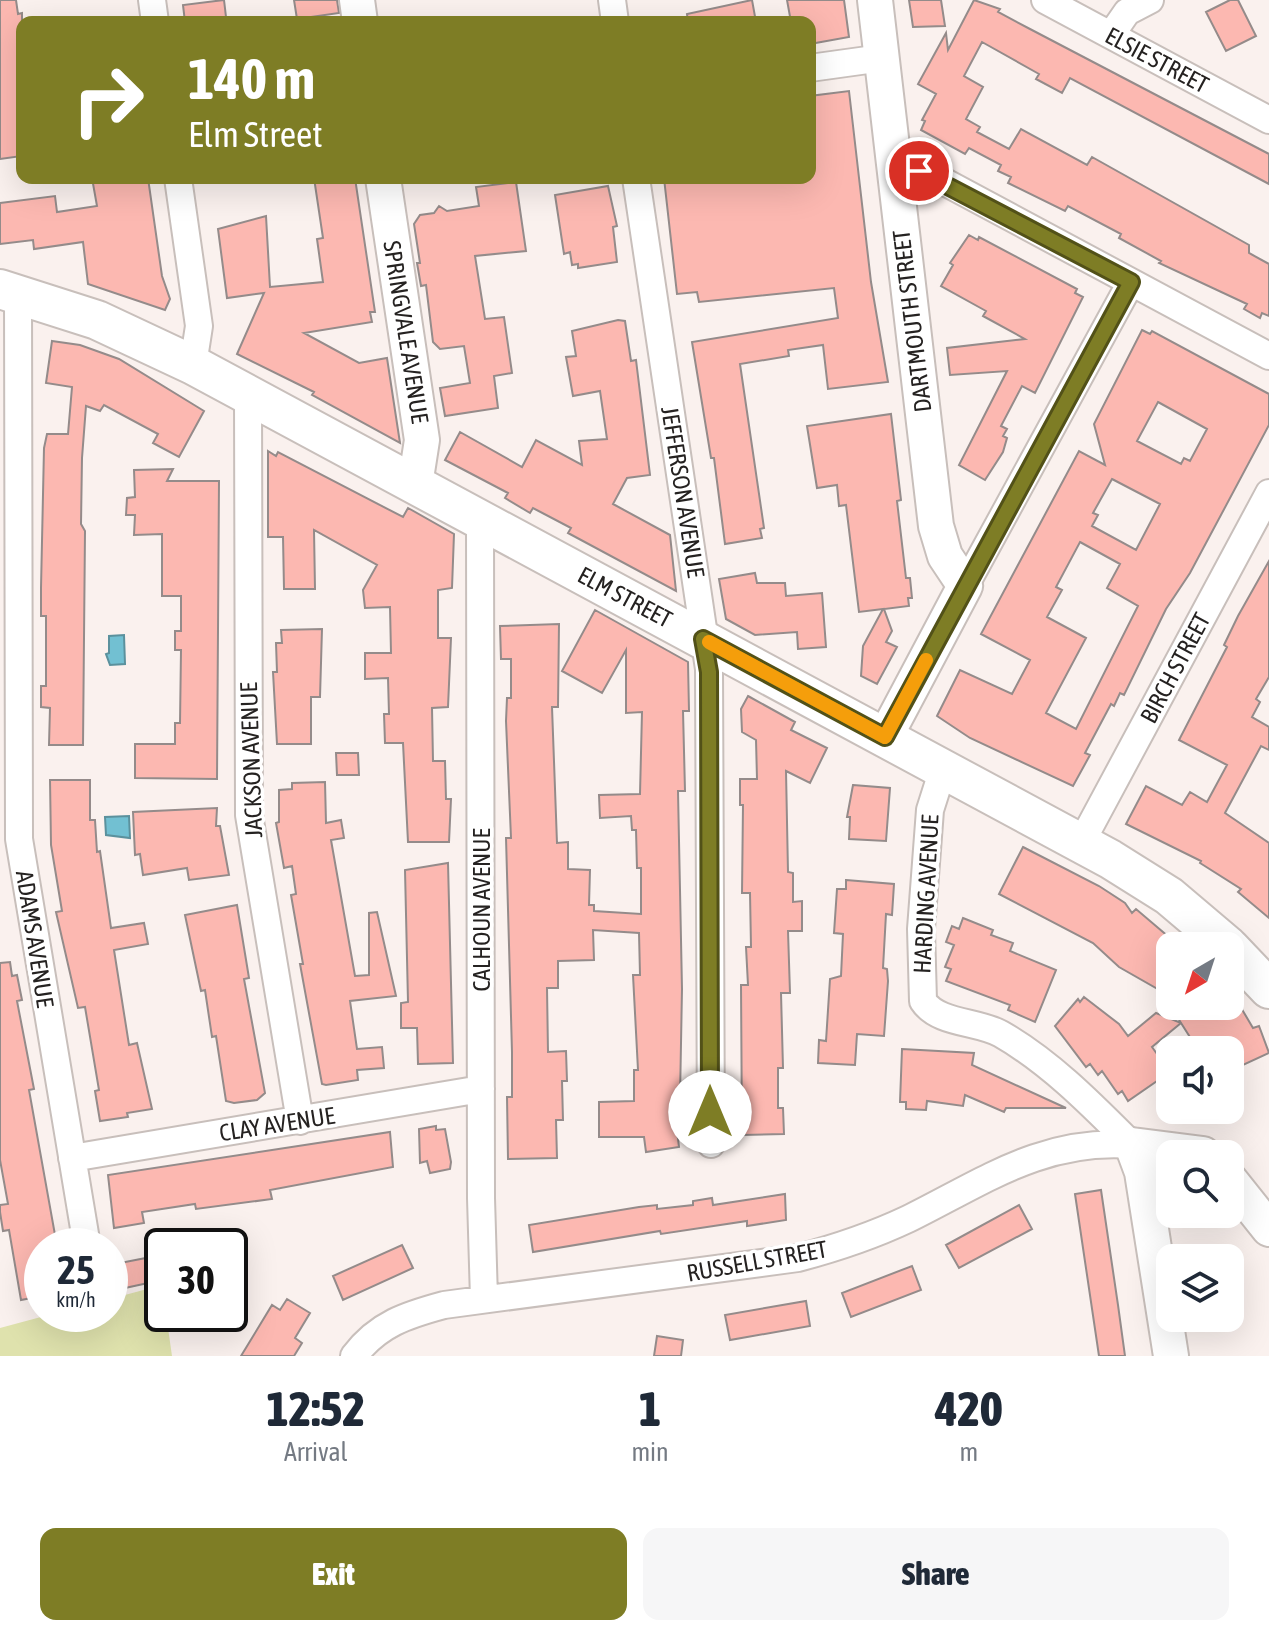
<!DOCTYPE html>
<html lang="en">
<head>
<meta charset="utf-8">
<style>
	body { margin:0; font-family:"Asap Condensed",sans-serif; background:#f6f6f7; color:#1f2937; height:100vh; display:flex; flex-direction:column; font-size:30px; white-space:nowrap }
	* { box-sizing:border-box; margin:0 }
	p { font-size:26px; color:#747a83 }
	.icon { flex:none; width:44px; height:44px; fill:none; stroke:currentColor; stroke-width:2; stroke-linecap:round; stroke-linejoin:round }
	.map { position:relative; height:1356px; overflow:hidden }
	.side { display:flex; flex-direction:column; background:#fff; flex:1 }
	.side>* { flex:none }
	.guide { position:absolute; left:16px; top:16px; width:800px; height:168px; border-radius:16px; box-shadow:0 8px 32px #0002; background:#7e7d25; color:#fff; overflow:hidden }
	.needle { width:52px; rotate:219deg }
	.fabs { position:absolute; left:1156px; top:932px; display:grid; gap:16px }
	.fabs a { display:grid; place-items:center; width:88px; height:88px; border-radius:16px; background:#fff; box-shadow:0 8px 32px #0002; font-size:40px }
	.speed { position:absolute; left:24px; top:1228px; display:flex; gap:16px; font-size:40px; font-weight:700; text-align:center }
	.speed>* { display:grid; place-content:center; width:104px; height:104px; border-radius:50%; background:#fff; box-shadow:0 8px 32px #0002; line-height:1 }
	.speed small { font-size:20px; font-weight:400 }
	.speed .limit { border:4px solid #111; border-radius:12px; background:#fff; color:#111 }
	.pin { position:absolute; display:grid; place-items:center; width:68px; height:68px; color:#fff; margin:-34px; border:4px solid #fff; border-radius:50%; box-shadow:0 2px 8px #0007 }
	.me { position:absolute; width:88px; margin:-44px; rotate:0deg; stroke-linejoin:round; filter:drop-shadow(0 0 6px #0008) }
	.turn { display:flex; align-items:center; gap:28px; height:168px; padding:0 40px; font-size:36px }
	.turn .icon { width:104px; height:104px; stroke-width:2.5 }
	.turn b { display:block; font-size:56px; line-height:68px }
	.eta { display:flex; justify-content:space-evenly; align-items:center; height:136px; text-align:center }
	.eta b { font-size:48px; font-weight:800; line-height:56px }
	.action { display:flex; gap:16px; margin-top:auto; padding:16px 40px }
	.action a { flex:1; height:92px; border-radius:16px; background:#7e7d25; color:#fff; font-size:32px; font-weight:800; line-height:92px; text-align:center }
	.action a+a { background:#f6f6f7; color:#1f2937 }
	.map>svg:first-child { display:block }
</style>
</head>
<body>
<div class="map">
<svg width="1269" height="1356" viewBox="0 0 1269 1356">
	<rect width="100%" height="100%" fill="#faf1ee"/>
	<path fill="#dfe2ad" d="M162 1285V1314H166L172 1356H0V1328L52 1314H110V1299Z"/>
	<path fill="#72c0d2" stroke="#5b919d" stroke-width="2" d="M124 635 125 664 110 665 106 654 109 653V636Z
		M129 816 130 838 106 835 105 817Z"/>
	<path fill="#fcb8b1" stroke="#948b8a" stroke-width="2" fill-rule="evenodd" d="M0 0H16L18 14 22 13V156L0 159Z
		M224 0 226 17 220 18V22H185L183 5Z
		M294 0H337L339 13 297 19Z
		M752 0 756 22H688L687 14Z
		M787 0H844L849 37 810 44V22H791Z
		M909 0H941L945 26 913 27Z
		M974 0 1000 9 998 12 1030 29 1269 154V184L1070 78 1062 93 1036 79 1039 74 982 42 964 76 983 87 966 119 980 127 977 132 1009 149 1021 129 1087 165 1092 157 1249 245V253L1269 264V316L1262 313 1260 318 1244 309 1247 304 1159 263 1161 261 1119 238 1121 234 1068 206 1065 211 1008 183 1011 177 998 171 1001 165 969 148 965 154 921 130 925 121 922 120 936 94 918 84 946 33 948 50Z
		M1230 0H1238L1256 36 1226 51 1206 12Z
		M849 91 871 282 888 382 828 389 823 345 788 350 789 356 740 364 764 528 760 529 762 538 725 544 714 458H711L692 342 838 318 834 288 699 302 697 292 677 294 664 178H810V96Z
		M92 178H148L162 276 170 299 165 310 88 284 83 242 34 249 33 240 0 244V203L55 196 57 212 97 206Z
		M314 178H355L375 312H370L372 322 304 333 359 363 387 358 400 443 312 395 314 392 237 354 264 293 227 298 218 229 266 216 270 287 323 282 317 239 323 238Z
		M516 182 526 251 475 256 485 319 504 317 512 373 494 376 498 408 445 416 440 388 470 383 464 346 440 349 433 342 426 285 421 286 417 263H420L414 224 420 215 434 213 439 206 447 211 479 206 476 187Z
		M608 186 617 226 613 227 617 262 578 268V264L572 265 570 252 564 254 555 195Z
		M969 235 978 240 979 237 1077 289 1075 293 1083 297 1035 393 1022 386 1001 426 1007 429 1003 436 1007 438 1003 452 985 480 959 465 1007 371 950 375 947 348 1025 339 983 316 986 311 941 286 953 265 950 263Z
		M618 320 625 321 631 361 636 360 650 475 627 478 613 504 670 535 676 591 568 533 571 528 533 508 530 513 505 498 508 493 445 460 460 432 522 467 536 440 582 465 579 441 607 439 600 391 573 396 566 357 576 356 572 331Z
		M1142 330 1150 334 1152 331 1269 394V425L1190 573 1166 609 1124 695 1120 693 1114 706 1111 704 1085 753 1090 755 1073 786 970 738 937 716 960 670 1012 694 1030 660 981 634 1079 451 1105 465 1094 424ZM1158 402 1207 429 1190 461 1184 458 1181 464 1137 441ZM1112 479 1160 504 1136 550 1092 526 1098 515 1093 513ZM1080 542 1120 564 1107 588 1138 606 1076 729 1046 713 1086 638 1047 617 1062 590 1056 587Z
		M52 341 80 345 119 359 204 411 179 457 153 443 158 434 104 405 100 411 86 406 82 458 81 524 85 531 83 745H49L50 708 41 707V686H46V616H41V588L44 448 47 434H68L72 387 46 383Z
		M891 414 901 500 897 501 906 578H910L912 598H908L909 606 884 609 892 631 886 642 897 647 877 684 861 676 863 646 883 609 859 612 846 505 839 506 837 485 817 488 807 426Z
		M268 451 276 456 278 452 403 517 408 508 454 534 452 588 438 590V638H451L448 707 432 708 433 761H445L446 799H451L449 842H408L403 743H385L384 714H389L388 678 365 679V653H391L390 607 365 608 363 590 377 565 314 530 315 589H284L283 537H268Z
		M173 469 167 481H219L217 779 135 778V744H175V723H180L181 650H175V631H181V596H162V534L134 535 135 515H126L127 498 135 497 134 470Z
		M1269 561V677L1256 699 1260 702 1252 717 1269 727V750L1261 746 1225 813 1269 843V918L1238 892 1241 889 1200 863 1201 861 1126 824 1146 786 1182 805 1190 792 1207 802 1227 765 1179 740 1227 647 1224 645 1238 616Z
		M755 573 757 583H785L786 596 822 593 826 647 798 649 797 632 755 635 726 619 719 579Z
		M595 610 688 662 689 711H683L685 791H678L682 989 680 1098H673L679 1147 646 1152 644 1137H599V1102L634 1101V1070H638L633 975H640L639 933 593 930 594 960 558 961V988H547L548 1052 566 1051 567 1081H562L563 1120H556L557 1158 508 1159 507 1097H512V1052L506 838H511L506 721 507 698H511V659H501L500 626 559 624 558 707H552L557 843 568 842V869L590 870 589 905H594V911L641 914V868H637L636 830H632L631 816 600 818 599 795 640 794 642 712 626 713V650L602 693 562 671Z
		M322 629 320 697H311V744H277L273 672H277L276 643H282L281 630Z
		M748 696 795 722 791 730 827 748 810 783 786 771 788 872 793 873V902L802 901V931H788L790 993H781L783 1068H778V1108H783L784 1134 742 1135 741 985H748L746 947H751L750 893H742L743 805H740V779H757L756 740 742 732 741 709Z
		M336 753H358L359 775H337Z
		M50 780H90V820H95L97 852 100 851 111 928 144 923 148 944 114 950 129 1045 137 1043 152 1109 127 1113 128 1117 100 1121 95 1091 99 1090 85 1007 78 1008 56 912 62 911 51 845Z
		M325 782 326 823 341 820 344 838 331 840 355 976 369 975V913L377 912 396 996 350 1001 357 1049 382 1047 384 1068 357 1070 358 1080 326 1085 322 1084 300 964H303L291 895 296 894 292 866 284 868 276 823 279 822V790L292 789V783Z
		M853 785 890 788 886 841 849 839 850 817H847Z
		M217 808 216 826H220L229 875 189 880 187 868 143 875 140 854 135 855 133 812Z
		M1023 847 1099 886 1125 903 1132 913 1136 909 1170 938V996L1119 967 1093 943 999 894Z
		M448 863 453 1063 418 1064 417 1028H401V1003L408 1002 405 870Z
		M846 880 894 884 892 915 886 914 883 968 887 969 888 981 884 1036 857 1034 855 1065 818 1063 819 1040 826 1041 830 979 841 976 843 934 834 933 837 889H846Z
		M237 905 249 978 244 979 265 1093 257 1100 234 1103 226 1101 216 1036 212 1037 205 990 201 991 185 915Z
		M963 918 993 930 991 935 1013 943 1010 951 1056 970 1035 1022 1008 1010 1010 1005 946 981 951 969 945 967 954 945 946 942 952 926 959 929Z
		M10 962 12 976 17 975 22 1000 17 1001 34 1089 29 1090 57 1246H42V1296L21 1300 9 1230 3 1231 0 1212V1205L8 1204 0 1160V963Z
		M1084 997 1119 1024 1128 1036 1156 1013 1181 1023 1171 1006H1240L1253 1028 1259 1026 1269 1053 1230 1071V1050H1210L1206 1041 1195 1045 1181 1023 1152 1047 1170 1072 1128 1101 1122 1091 1118 1094 1102 1071 1098 1075 1090 1064 1086 1067 1055 1026 1078 999 1080 1002Z
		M902 1049 974 1053 972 1065 1066 1108H1006L1004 1112 965 1095 963 1106 927 1101 926 1110 906 1109V1102H900Z
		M436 1126V1130L445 1129 451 1162 450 1169 430 1173 427 1161 420 1163 419 1129Z
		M390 1132 393 1167 270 1190 272 1199 196 1209 195 1204 142 1212 144 1223 114 1228 108 1175Z
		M1101 1190 1118 1305 1125 1356H1099L1075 1194Z
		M785 1194 786 1220 747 1226V1221L661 1234 660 1231 533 1252 529 1225 639 1207 657 1205V1209L693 1205V1201L712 1198 713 1205Z
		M1019 1205 1032 1229 959 1268 946 1245Z
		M402 1245 413 1268 343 1300 333 1276Z
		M156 1256 157 1261 162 1260V1280L125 1288 120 1263Z
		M912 1266 921 1290 851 1317 842 1293Z
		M287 1299 310 1313 295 1338 302 1343 294 1356H241L272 1305 280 1310Z
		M806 1301 810 1326 730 1340 725 1315Z
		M657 1336 683 1340 681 1356H654Z"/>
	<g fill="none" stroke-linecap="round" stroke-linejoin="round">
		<g stroke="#c8bfbb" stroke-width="30">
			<path id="minor" d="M152 0 155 22
				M612 0 615 22
				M1045 0 1269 120
				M1111 35 1127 12 1150 0
				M810 68 882 58
				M895 171 926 172 1269 356
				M178 178 199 326 193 365
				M636 178 709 669 711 1144
				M18 293 19 839 87 1246
				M248 395 249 815 300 1121
				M480 520 481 1198 484 1299
				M965 586 1131 282
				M943 769 930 810 921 929 923 1001C938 1024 978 1021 1001 1034 1050 1062 1092 1105 1132 1145
				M1081 843 1269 493
				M72 1158 481 1089
				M354 1356C378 1324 407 1315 444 1305L798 1258C836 1248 872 1236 908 1219 983 1182 1043 1138 1132 1145"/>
		</g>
		<g stroke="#c8bfbb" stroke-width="38">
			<path id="tertiary" d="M357 0 360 22
				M875 0 936 526 945 556 965 586 885 737
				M383 178 422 440 415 485
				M1132 1145 1142 1172 1171 1356
				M1132 1145 1203 1154
				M1230 1180 1269 1229"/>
		</g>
		<g stroke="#c8bfbb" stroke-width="42">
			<path id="secondary" d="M0 289 97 320 193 365 1110 859 1169 896 1228 946
				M1230 948 1269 989"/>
		</g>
		<use href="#minor" stroke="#fff" stroke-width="26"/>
		<use href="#tertiary" stroke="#fff" stroke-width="34"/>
		<use href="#secondary" stroke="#fff" stroke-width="38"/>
	</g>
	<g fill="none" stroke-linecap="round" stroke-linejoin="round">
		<g stroke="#525118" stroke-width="20">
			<path id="route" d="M710 1112 709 672 703 639 885 737 1131 282 919 171"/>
		</g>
		<use href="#route" stroke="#7e7d25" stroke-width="14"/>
		<path stroke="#f59e0b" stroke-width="14" d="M709 642 885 737 926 660"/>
	</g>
	<g text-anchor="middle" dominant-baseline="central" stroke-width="7" stroke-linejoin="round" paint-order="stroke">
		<g font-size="24" fill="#252221" stroke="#fff">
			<text transform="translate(1157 60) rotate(28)">ELSIE STREET</text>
			<text transform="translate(912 321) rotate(-97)">DARTMOUTH STREET</text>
			<text transform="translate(406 332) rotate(81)">SPRINGVALE AVENUE</text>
			<text transform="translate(683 492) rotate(81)">JEFFERSON AVENUE</text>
			<text transform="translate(625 597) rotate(28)">ELM STREET</text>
			<text transform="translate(1175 668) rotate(-62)">BIRCH STREET</text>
			<text transform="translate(251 760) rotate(-92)">JACKSON AVENUE</text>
			<text transform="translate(926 894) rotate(-87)">HARDING AVENUE</text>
			<text transform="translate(481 910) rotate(-90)">CALHOUN AVENUE</text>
			<text transform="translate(35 939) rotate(81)">ADAMS AVENUE</text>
			<text transform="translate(277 1124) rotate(-9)">CLAY AVENUE</text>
			<text transform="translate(757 1261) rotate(-10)">RUSSELL STREET</text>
		</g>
	</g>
</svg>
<div class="fabs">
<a><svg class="needle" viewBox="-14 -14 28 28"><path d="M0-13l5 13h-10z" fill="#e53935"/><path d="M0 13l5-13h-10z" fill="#747a83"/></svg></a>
<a><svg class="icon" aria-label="sound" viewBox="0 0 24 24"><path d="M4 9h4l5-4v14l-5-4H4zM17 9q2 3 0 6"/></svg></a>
<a><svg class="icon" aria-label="search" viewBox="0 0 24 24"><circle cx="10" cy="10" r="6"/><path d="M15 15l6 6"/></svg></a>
<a><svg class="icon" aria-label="layers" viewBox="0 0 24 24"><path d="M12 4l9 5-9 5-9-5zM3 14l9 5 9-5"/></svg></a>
</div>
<div class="speed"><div>25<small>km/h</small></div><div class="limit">30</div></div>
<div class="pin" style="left:919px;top:171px;background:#d93025"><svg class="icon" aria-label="arrive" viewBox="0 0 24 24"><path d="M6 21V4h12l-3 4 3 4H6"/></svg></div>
<svg class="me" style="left:710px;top:1112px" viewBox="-20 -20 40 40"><circle r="19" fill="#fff"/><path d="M0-13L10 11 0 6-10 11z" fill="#7e7d25"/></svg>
<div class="guide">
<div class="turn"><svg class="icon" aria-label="right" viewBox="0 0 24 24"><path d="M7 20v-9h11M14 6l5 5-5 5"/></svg><div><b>140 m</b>Elm Street</div></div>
</div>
</div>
<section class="side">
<div class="eta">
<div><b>12:52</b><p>Arrival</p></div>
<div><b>1</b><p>min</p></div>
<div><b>420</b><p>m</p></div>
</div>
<div class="action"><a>Exit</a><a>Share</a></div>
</section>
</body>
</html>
